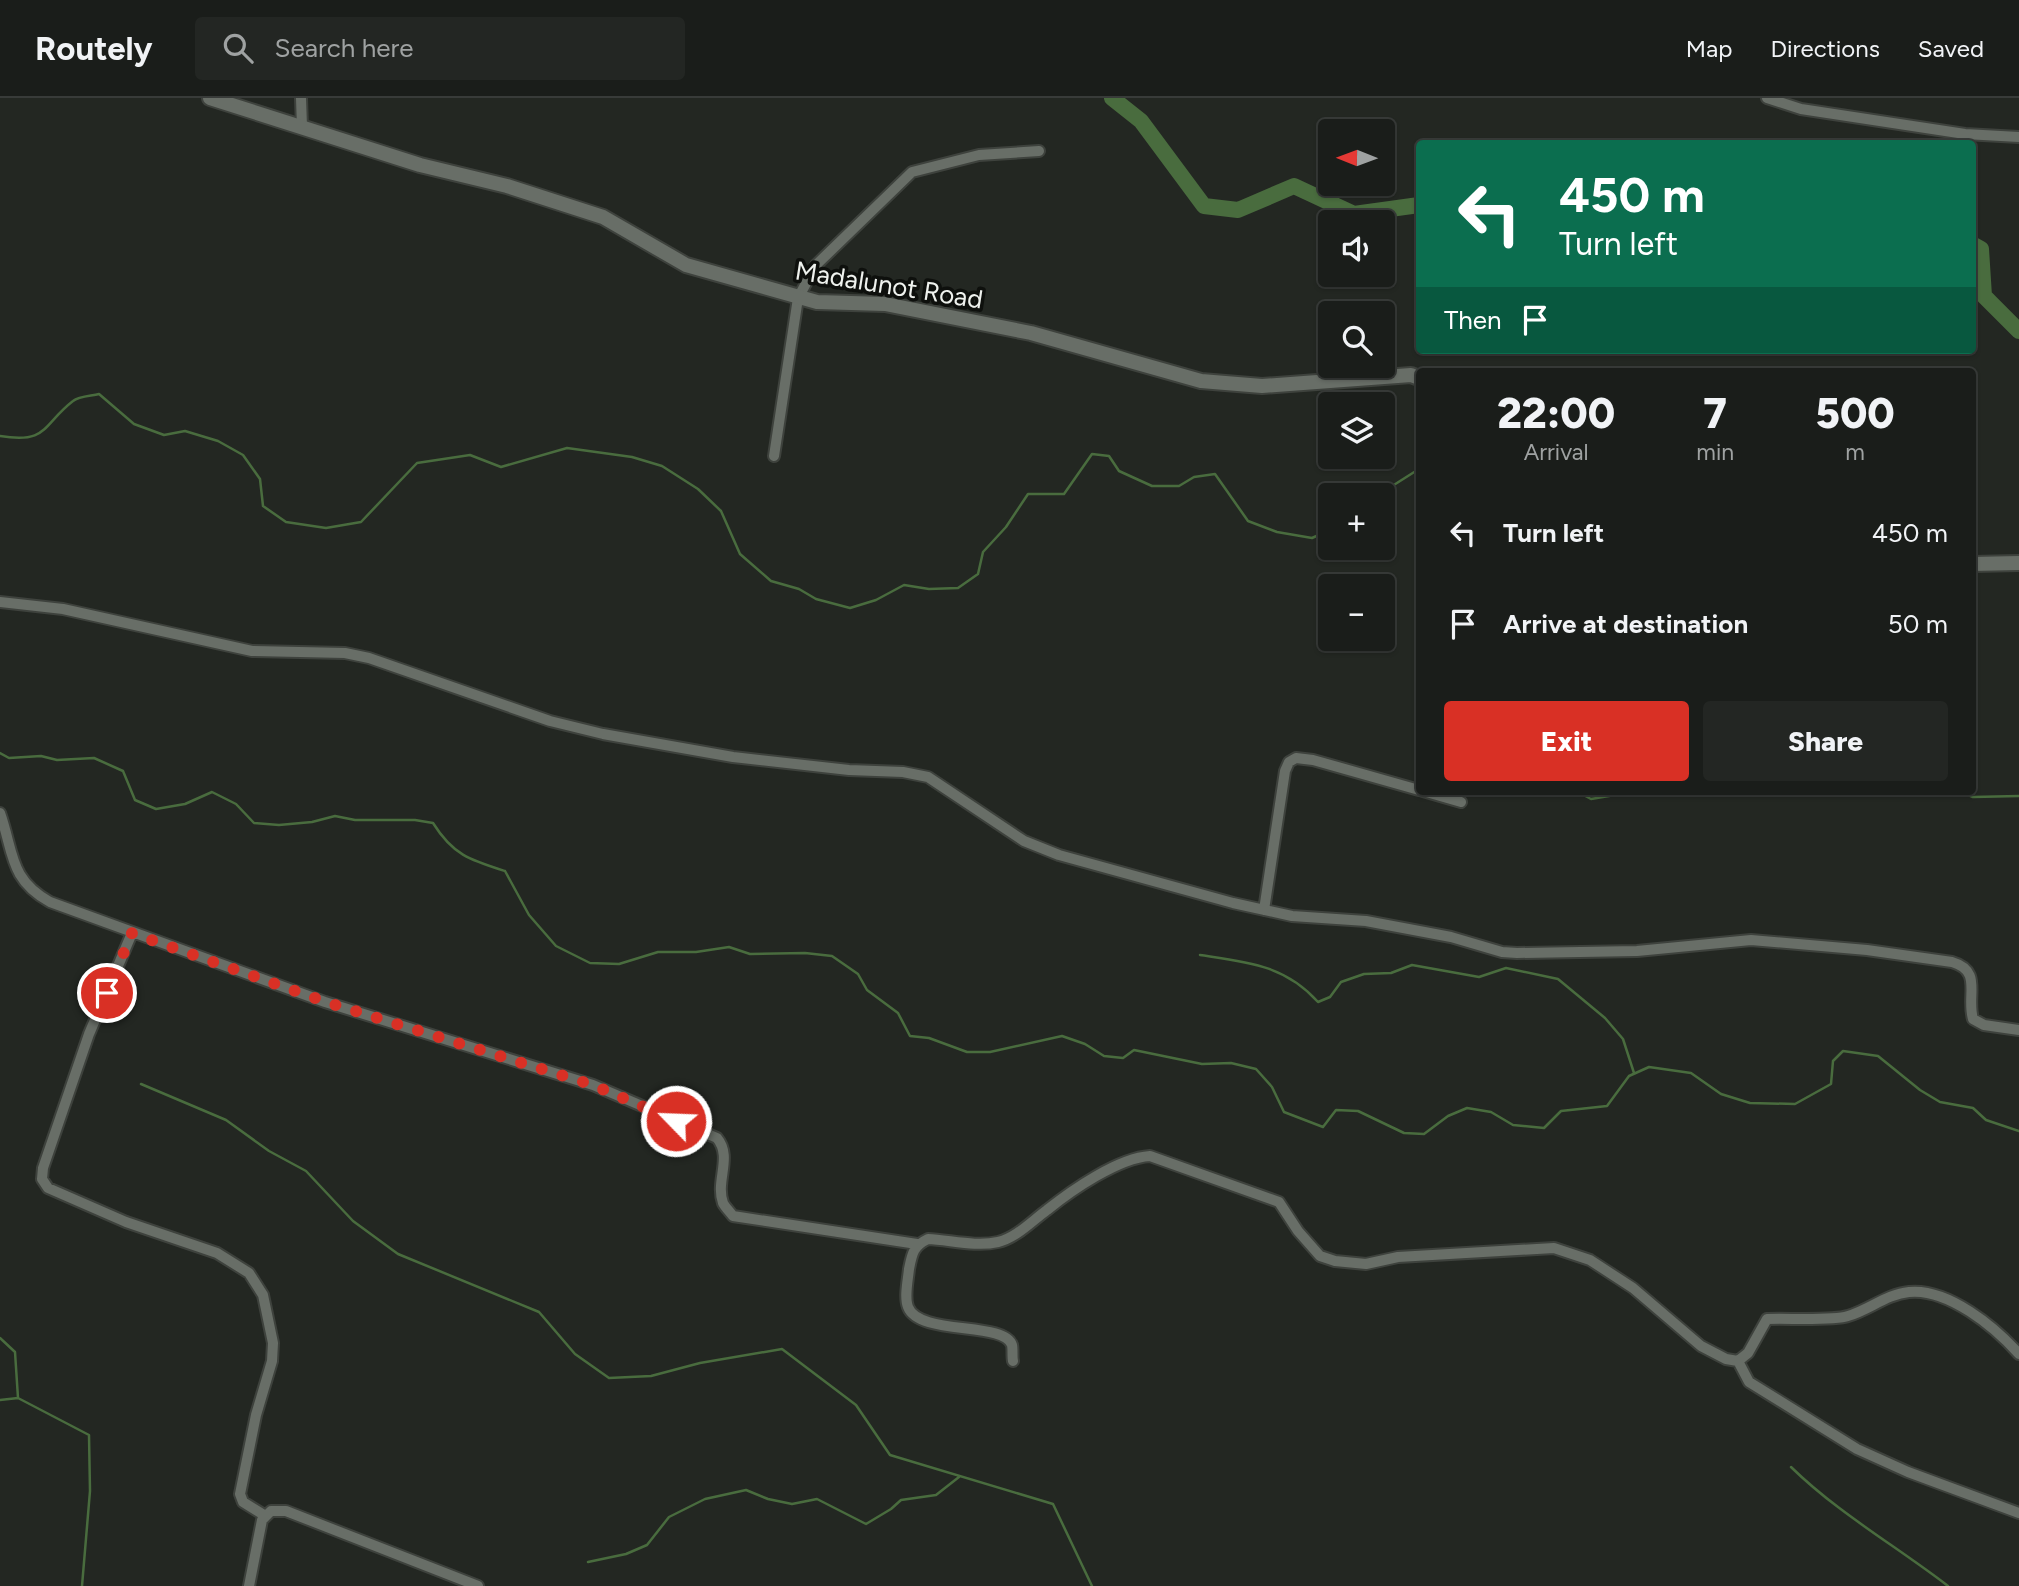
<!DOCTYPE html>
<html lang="en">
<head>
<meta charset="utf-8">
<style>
	body { margin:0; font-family:Figtree,sans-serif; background:#232623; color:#f1f3f6; height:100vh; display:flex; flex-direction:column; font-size:26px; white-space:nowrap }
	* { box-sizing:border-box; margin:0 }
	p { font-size:23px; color:#9fa2a2 }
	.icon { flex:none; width:38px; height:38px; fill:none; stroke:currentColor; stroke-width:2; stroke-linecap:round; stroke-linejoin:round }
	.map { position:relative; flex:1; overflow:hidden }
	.drawer { position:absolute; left:1416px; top:270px; width:560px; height:427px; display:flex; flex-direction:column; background:#1a1d1a; border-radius:7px; box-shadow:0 2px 5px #0004,0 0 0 2px #383b39 }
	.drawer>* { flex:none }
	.hud { position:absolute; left:1416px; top:42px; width:560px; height:214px; border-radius:7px; box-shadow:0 2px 5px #0004,0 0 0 2px #383b39; background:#0b6e4f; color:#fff; overflow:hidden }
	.needle { width:46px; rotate:271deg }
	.tools { position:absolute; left:1318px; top:21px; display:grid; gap:14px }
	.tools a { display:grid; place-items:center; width:77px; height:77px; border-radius:7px; background:#1a1d1a; box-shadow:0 2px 5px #0004,0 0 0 2px #383b39; font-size:35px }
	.pin { position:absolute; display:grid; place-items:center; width:60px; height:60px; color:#fff; margin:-30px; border:4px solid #fff; border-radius:50%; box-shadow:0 2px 7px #0007 }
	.me { position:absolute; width:77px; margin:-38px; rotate:294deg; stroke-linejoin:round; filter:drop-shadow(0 0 5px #0008) }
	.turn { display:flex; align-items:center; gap:24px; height:147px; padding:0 28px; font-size:32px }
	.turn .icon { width:91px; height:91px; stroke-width:2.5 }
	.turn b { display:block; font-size:49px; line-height:60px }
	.then { display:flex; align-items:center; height:66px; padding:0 28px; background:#0003; gap:14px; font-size:26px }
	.eta { display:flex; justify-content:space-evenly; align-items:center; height:119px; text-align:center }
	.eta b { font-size:42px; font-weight:800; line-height:49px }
	.button { display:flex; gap:14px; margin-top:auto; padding:14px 28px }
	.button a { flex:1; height:80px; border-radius:7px; background:#d93025; color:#fff; font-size:28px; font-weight:800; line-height:80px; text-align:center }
	.button a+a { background:#232623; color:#f1f3f6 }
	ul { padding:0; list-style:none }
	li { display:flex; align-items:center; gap:21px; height:91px; padding:0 28px }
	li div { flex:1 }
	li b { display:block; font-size:26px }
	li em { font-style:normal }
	header { display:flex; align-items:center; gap:42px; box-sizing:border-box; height:98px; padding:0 35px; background:#1a1d1a; border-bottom:2px solid #383b39 }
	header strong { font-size:33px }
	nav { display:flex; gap:38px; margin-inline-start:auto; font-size:24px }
	.search { width:490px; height:63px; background:#232623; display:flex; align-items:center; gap:18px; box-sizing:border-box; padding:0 24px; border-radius:7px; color:#9fa2a2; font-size:26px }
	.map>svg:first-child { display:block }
</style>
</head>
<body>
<header>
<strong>Routely</strong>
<div class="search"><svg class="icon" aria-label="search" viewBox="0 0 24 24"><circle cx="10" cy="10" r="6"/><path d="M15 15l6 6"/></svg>Search here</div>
<nav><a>Map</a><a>Directions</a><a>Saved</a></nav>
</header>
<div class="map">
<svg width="2019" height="1488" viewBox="0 0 2019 1488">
	<rect width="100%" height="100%" fill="#232722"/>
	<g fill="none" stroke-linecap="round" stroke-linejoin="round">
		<path stroke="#496c3e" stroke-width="2.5" d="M0 338C48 346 42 327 73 303 79 298 91 298 99 296L134 326 164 337 185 333 218 343 243 357 260 381 263 408 286 424 326 430 361 424 417 365 470 357 501 369 567 350 632 359 662 368 698 391 721 413 740 456 771 483 799 491 816 501 850 510 876 502 904 487 929 491 958 490 978 476 983 454 1006 429 1028 396H1064L1092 356 1109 358 1119 373 1152 388H1179L1194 379 1215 376 1248 423 1277 434 1312 440 1330 432
			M1378 397 1419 371
			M0 655 9 660 41 658 57 662 94 660 123 673 135 702 156 711 185 706 212 694 236 706 254 725 279 727 312 724 335 718 355 722H415L433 725C453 757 470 762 505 773L529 817 556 848 590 865 619 866 658 854H696L729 849 750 856 805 855 832 858 858 876 867 892 898 915 910 938 929 940 967 954H990L1062 938 1085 946 1104 958 1123 960 1134 952 1202 966 1231 965 1256 971 1272 989 1284 1014 1323 1029 1336 1012 1358 1013 1404 1035 1424 1036 1448 1018 1467 1010 1491 1014 1513 1027 1544 1030 1561 1013 1607 1008 1629 978 1649 969 1691 975 1721 996 1750 1005 1795 1006 1831 986 1833 963 1843 953 1878 958 1920 992 1940 1004 1973 1010 1986 1022 2019 1033
			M1576 693 1591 701 1639 693
			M1813 693 1836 696 1847 693
			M1958 693 1973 699 2019 698
			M1200 857C1247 864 1285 867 1318 904L1330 899 1341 884 1364 876 1391 875 1412 867 1479 879 1506 870 1558 881 1605 920 1623 941 1634 975
			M141 986 226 1022 269 1053 306 1073 353 1123 398 1156 539 1214 575 1256 609 1280 651 1278 700 1265 782 1251 856 1307 890 1357 1053 1406 1092 1488
			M0 1240 15 1254 18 1300
			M0 1302 18 1300 89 1337 90 1393 82 1488
			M1791 1369C1838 1415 1896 1448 1948 1488
			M588 1464 626 1456 647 1447 669 1419 705 1401 746 1392 768 1401 792 1406 817 1401 866 1426 891 1411 901 1402 936 1397 959 1379"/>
		<path stroke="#496c3e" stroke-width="16" d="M1112 0 1141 23 1204 108 1238 112 1294 88 1354 116 1419 107
			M1972 146 1981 151 1984 198 2019 233"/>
		<g stroke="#3e423d" stroke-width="14">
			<path id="street" d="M301 0 302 29
				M1767 0 1801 11 1965 36 2019 39
				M774 358 798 200 816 167 912 74 979 57 1039 53
				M0 504 63 511 252 553 345 555 369 560 550 623 603 636 733 659 849 672 903 674 928 679 1024 743 1059 757 1233 805 1292 818 1366 823 1451 839 1502 854 1517 855 1637 853 1751 842 1867 852 1952 864C1983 873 1966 897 1973 921L1984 927 2019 932
				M1423 693 1461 704
				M0 715C14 755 9 781 50 804L325 904 593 987 717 1040C733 1059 715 1083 723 1105 725 1109 730 1114 733 1118L917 1146
				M1264 812 1285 673 1289 664 1296 660 1313 662 1419 692
				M132 835 89 936 43 1070 42 1081 48 1090 126 1124 217 1155 249 1175 263 1197 273 1245 272 1263 256 1317 240 1396 243 1404 264 1417
				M1013 1263C1012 1259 1013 1251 1012 1247 1004 1223 919 1238 908 1209 904 1199 908 1182 909 1171 912 1156 913 1148 928 1141 950 1142 976 1149 998 1144 1016 1140 1032 1123 1047 1112 1072 1092 1118 1060 1150 1058L1279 1104 1298 1133 1320 1158 1335 1163 1366 1166 1398 1159 1554 1150 1590 1162 1633 1190 1701 1248 1726 1261 1738 1263 1748 1255 1767 1221C1786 1220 1833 1223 1848 1218 1869 1212 1887 1196 1909 1194 1948 1190 1995 1229 2019 1256
				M1738 1263 1749 1284 1857 1351 1908 1374 2019 1415
				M249 1488 262 1422 271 1413H286L478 1488"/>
		</g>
		<g stroke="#3e423d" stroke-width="18">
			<path id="secondary" d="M210 0 420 67 507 88 603 119 686 167 817 204 885 206 1031 235 1201 283 1262 288 1411 277 1419 280
				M1972 466 2019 465"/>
		</g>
		<use href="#street" stroke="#686e67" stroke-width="10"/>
		<use href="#secondary" stroke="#686e67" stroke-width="14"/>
	</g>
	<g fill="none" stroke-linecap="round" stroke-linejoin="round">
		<path stroke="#d93025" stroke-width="12" stroke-dasharray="0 21.6" d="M107 895 132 835 326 904 593 987 676 1023"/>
	</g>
	<g text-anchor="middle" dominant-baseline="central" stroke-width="7" stroke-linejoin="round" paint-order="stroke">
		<g font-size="26" fill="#eff2ee" stroke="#0e100d">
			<text transform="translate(889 187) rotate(9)">Madalunot Road</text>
		</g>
	</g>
</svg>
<div class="tools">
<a><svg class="needle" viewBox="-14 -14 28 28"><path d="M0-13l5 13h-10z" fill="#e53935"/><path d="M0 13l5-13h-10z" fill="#9fa2a2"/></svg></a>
<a><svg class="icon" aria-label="sound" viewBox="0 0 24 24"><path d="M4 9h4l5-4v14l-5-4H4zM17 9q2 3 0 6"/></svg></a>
<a><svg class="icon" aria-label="search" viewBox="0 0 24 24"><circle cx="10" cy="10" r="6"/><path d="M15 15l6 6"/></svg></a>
<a><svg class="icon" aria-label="layers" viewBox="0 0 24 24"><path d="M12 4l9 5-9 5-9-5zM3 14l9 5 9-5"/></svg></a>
<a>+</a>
<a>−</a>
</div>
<div class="pin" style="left:107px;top:895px;background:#d93025"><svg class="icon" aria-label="arrive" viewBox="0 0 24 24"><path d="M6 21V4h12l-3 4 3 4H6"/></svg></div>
<svg class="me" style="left:676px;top:1023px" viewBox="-20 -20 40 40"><circle r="17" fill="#d93025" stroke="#fff" stroke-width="3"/><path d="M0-11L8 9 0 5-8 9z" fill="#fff"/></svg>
<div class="hud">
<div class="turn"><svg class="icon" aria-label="left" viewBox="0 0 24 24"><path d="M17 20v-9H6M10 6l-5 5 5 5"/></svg><div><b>450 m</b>Turn left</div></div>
<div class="then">Then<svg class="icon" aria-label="arrive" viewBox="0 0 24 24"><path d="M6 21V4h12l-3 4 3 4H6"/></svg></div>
</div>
<section class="drawer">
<div class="eta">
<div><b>22:00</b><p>Arrival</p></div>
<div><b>7</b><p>min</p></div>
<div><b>500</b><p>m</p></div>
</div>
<ul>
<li><svg class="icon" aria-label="left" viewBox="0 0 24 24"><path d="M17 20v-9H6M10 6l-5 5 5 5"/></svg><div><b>Turn left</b></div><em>450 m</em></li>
<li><svg class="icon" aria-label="arrive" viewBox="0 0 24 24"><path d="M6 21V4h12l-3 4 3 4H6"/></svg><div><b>Arrive at destination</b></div><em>50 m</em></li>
</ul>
<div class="button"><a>Exit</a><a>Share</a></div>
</section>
</div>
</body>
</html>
